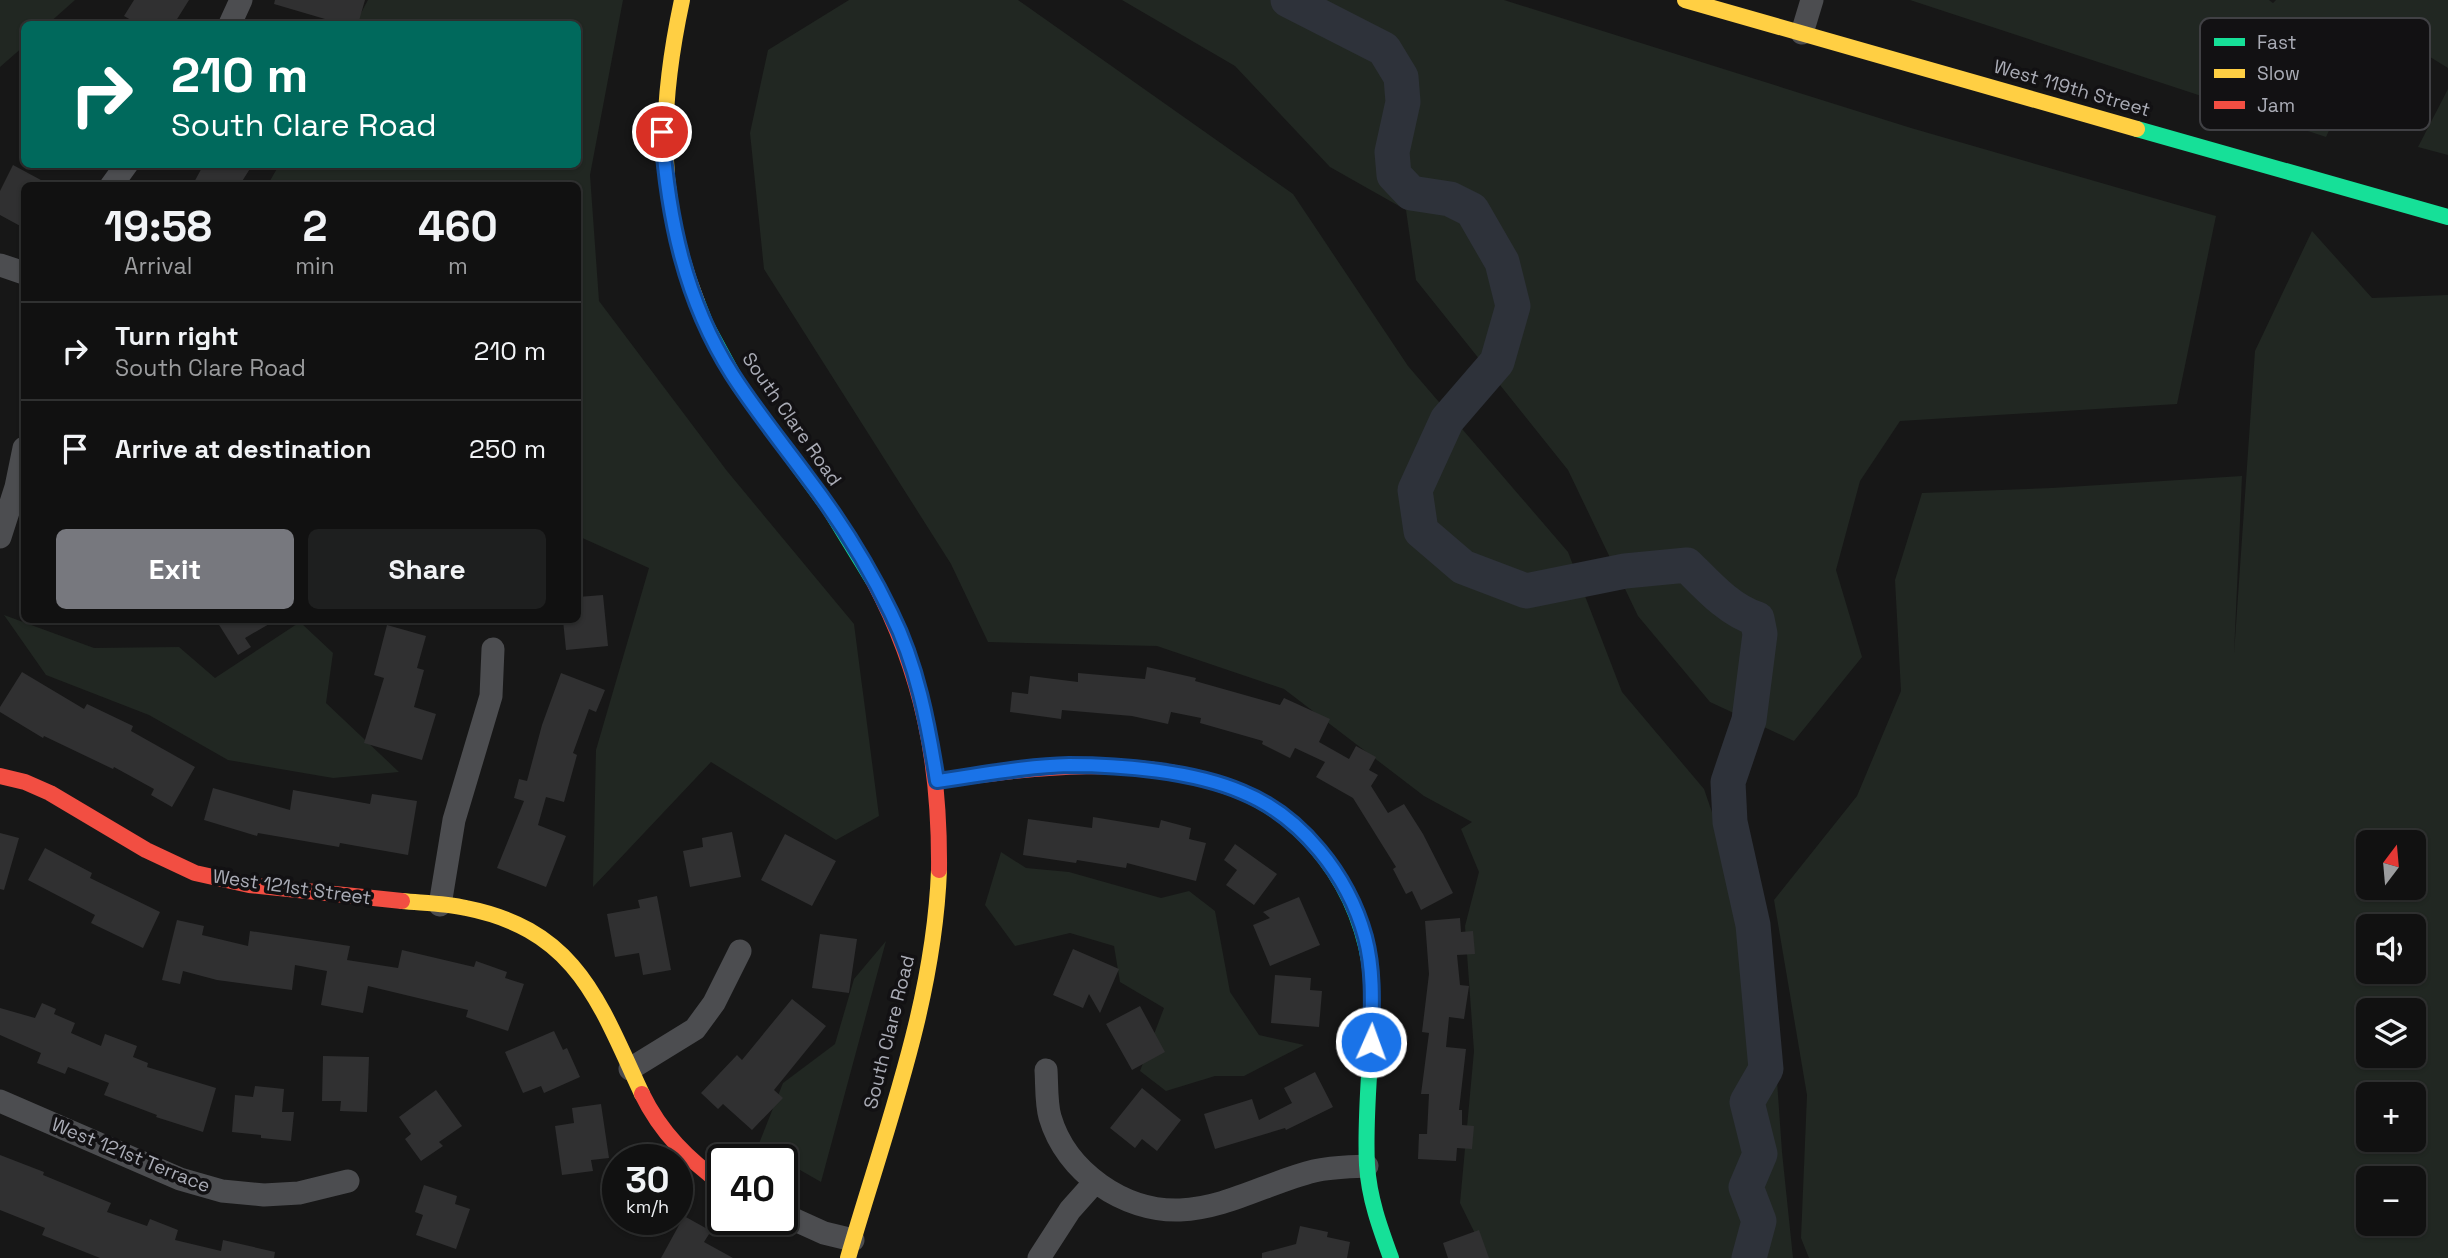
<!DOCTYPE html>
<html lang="en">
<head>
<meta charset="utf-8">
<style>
	body { margin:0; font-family:"Space Grotesk",sans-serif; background:#1e1f1f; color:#f1f3f6; height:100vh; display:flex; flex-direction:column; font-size:26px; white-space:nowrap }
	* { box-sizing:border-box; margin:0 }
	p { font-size:23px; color:#9c9d9f }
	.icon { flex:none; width:38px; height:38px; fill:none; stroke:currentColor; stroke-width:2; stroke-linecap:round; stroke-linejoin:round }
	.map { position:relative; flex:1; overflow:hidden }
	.drawer { position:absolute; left:21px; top:182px; width:560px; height:441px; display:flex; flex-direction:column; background:#111; border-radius:10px; box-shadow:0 2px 5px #0004,0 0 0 2px #303131 }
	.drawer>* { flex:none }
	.banner { position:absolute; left:21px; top:21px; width:560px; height:147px; border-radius:10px; box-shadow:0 2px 5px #0004,0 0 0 2px #303131; background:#00695c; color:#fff; overflow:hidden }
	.needle { width:46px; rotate:16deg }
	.fabs { position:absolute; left:2356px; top:830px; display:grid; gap:14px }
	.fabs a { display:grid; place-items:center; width:70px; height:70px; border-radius:10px; background:#111; box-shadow:0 2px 5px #0004,0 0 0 2px #303131; font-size:35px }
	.speed { position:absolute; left:602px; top:1144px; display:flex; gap:14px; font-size:35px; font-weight:700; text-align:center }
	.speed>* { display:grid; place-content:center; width:91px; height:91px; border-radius:50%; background:#111; box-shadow:0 2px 5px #0004,0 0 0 2px #303131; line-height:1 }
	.speed small { font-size:18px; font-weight:400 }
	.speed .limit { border:4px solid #111; border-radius:10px; background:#fff; color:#111 }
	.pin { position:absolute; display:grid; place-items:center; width:60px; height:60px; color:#fff; margin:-30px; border:4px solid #fff; border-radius:50%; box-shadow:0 2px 7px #0007 }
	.me { position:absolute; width:77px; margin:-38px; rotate:2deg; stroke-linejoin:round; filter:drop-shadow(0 0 5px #0008) }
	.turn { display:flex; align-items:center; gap:24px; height:147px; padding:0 35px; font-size:32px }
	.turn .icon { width:91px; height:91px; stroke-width:2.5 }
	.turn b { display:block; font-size:49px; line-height:60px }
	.eta { display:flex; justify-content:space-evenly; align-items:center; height:119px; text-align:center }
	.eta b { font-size:42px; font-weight:700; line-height:49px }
	.button { display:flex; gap:14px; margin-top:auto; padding:14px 35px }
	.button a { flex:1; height:80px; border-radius:10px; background:#77787e; color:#fff; font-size:28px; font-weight:700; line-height:80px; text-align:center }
	.button a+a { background:#1e1f1f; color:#f1f3f6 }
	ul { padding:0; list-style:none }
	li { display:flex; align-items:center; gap:21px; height:98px; padding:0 35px; border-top:2px solid #303131 }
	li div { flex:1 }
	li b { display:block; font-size:26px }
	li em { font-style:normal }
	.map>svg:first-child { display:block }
</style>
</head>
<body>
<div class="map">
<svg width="2448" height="1258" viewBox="0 0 2448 1258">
	<rect width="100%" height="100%" fill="#171717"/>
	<path fill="#212722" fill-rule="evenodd" d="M0 0H75L48 24H24V46L0 67Z
		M368 0H623L590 175 599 301 727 471 854 624 879 816 836 840 711 762 593 887 596 750 649 568 578 536V186H267L279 165 578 164V24H355Z
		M849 0H1018L1293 194 1408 366 1568 552 1622 692 1704 789 1770 981 1782 1152 1793 1258H1487L1460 1203 1474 1051 1465 926 1479 872 1461 829 1472 822 1424 796 1284 689 1157 646 988 642 951 564 764 269 750 133 768 50Z
		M1122 0H1504L1911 128 2216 216 2177 404 1900 421 1860 481 1836 570 1862 657 1794 741 1710 702 1638 616 1568 470 1416 280 1406 210 1330 167 1235 66Z
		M1910 0H2269L2273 3 2276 0H2448V68L2378 25 2326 137Z
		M2448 89V155L2418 147Z
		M2312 231 2372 298 2448 295V1258H1809L1801 1238 1807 1095 1774 900 1857 796 1901 691 1895 580 1922 493 2052 488 2242 476 2234 654 2255 351ZM2368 842H2413V887H2368ZM2368 926H2413V971H2368ZM2368 1010H2413V1055H2368ZM2368 1094H2413V1139H2368ZM2368 1178H2413V1223H2368Z
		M4 615 94 648 179 647 215 678 300 622 333 653 326 703 399 772 333 778 228 760 149 715 46 675Z
		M1001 852 1026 868 1069 872 1161 898 1189 891 1215 911 1230 992 1259 1035 1304 1045 1244 1076H1215L1166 1091 1140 1071 1164 1008 1120 982 1114 946 1070 933 1015 946 985 905Z
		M886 941 821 1182 758 1146 783 1083 835 1044 854 979Z"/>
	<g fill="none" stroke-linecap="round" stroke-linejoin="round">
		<path stroke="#2e323a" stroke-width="35" d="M1288 0 1384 49 1401 77 1403 102 1392 152 1394 175 1411 193 1450 199 1472 210 1502 262 1513 306 1497 362 1447 420 1415 490 1421 531 1463 567 1526 591 1625 571 1687 565C1708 586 1729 610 1757 619L1760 634 1749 720 1728 782 1730 822 1753 925 1766 1069 1747 1102 1760 1154 1746 1187 1759 1221 1749 1258"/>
	</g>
	<path fill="#303031" d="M134 0H189L174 24H138L124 16Z
		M275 0H365L358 24H342L274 4Z
		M204 164H253L239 186H192Z
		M13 165 52 186H24V228L0 215V191Z
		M603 595 608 646 566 650 563 620H578V597Z
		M216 620H276L245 638 251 647 238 655Z
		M387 625 426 636 417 668 424 670 414 707 436 714 422 760 364 743 384 678 374 675Z
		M1147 667 1196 678 1195 681 1280 705 1284 698 1330 719 1319 742 1349 759 1356 746 1376 757 1369 770 1378 775 1371 786 1388 813 1404 804 1423 834 1453 893 1421 910 1412 891 1406 894 1393 869 1396 867 1353 798 1316 777 1325 762 1295 748 1290 758 1262 744 1263 741 1200 723 1201 718 1171 712 1168 724 1132 716 1062 710 1061 719 1010 712 1012 692 1028 694 1030 676 1078 682V673L1145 679Z
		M22 672 84 709 87 704 133 726 131 731 195 767 172 807 151 795 154 789 114 767 113 769 44 736 43 738 0 712V707Z
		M561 673 605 690 596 712 589 709 573 753 577 755 564 802 546 797 538 825 566 836 546 887 497 868 524 801 514 798 519 779 527 781 542 725Z
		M213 788 290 810 293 790 370 804 372 794 417 801 408 855 340 843 339 847 258 833 257 836 204 820Z
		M1093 817 1159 828 1161 820 1191 828 1189 839 1206 843 1196 881 1127 863 1126 868 1077 860 1076 863 1023 855 1028 819 1092 828Z
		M732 832 741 877 690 887 683 851 703 847 702 838Z
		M0 833 19 838 4 890 0 889Z
		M785 834 836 861 812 906 761 880Z
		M1235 844 1277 874 1254 905 1226 885 1237 870 1224 860Z
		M45 848 92 873 90 878 160 912 143 948 91 923 95 915 28 880Z
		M657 896 671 970 643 975 639 953 615 957 607 914 640 908 638 900Z
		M1299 897 1320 945 1270 966 1253 925 1270 918 1263 912Z
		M1460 918 1461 932 1473 931 1475 954 1457 955 1460 985 1469 986 1464 1019 1449 1017 1446 1047 1466 1049 1459 1110H1462V1125L1474 1126 1472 1149 1457 1148 1456 1161 1418 1159 1419 1134H1427L1429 1094H1421L1429 1033 1422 1032 1429 974 1425 921Z
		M177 920 204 926 202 935 248 946 250 931 350 946 347 960 398 968 402 950 474 967 476 961 507 972 505 978 524 984 508 1031 466 1017 468 1010 368 986 363 1013 321 1005 327 971 295 965 292 990 217 980 183 971 180 984 162 980Z
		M820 934 857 939 849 993 812 988Z
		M1073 949 1119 969 1100 1013 1089 994 1083 1008 1053 995Z
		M1275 975 1311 978 1310 990 1322 991 1319 1027 1271 1023Z
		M792 999 826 1026 774 1090 783 1098 752 1130 723 1104 718 1109 701 1093 737 1055 742 1060Z
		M42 1003 56 1009 54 1014 75 1023 71 1033 101 1046 105 1034 137 1046 133 1057 148 1063 147 1067 216 1088 203 1132 156 1117 157 1115 104 1095 109 1083 68 1067 65 1074 37 1063 41 1053 0 1035V1008L35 1018Z
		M1140 1006 1165 1052 1132 1070 1106 1024Z
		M554 1031 563 1050 567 1048 580 1077 544 1093 541 1086 523 1093 505 1052Z
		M323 1056 369 1057 367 1112 340 1111 341 1101H322Z
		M1315 1072 1333 1107 1286 1130 1285 1128 1215 1149 1204 1114 1252 1099 1259 1120 1292 1103 1284 1088Z
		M255 1086 284 1089 282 1112H294L291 1141 261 1138V1135L232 1132 235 1095 253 1097Z
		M1142 1088 1181 1120 1157 1151 1142 1139 1135 1148 1110 1128Z
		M436 1090 462 1126 439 1142 443 1146 421 1161 405 1139 411 1134 399 1117Z
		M601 1104 609 1158 591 1160 593 1171 562 1175 555 1126 574 1123 572 1108Z
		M0 1155 44 1172 43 1175 111 1203 107 1212 147 1226 150 1219 178 1230 175 1240 221 1251 223 1240 275 1252 274 1258H100L42 1235 45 1228 0 1210Z
		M424 1185 457 1196 455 1204 470 1209 456 1249 416 1235 423 1215 415 1212Z
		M684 1216 711 1231 704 1242 733 1258H661Z
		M1300 1226 1328 1232 1327 1237 1350 1242 1347 1258H1262V1253L1296 1244Z
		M1479 1230 1489 1258H1448L1443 1243Z"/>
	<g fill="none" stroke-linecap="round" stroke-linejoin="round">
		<path stroke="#4c4d50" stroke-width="23" d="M230 24 241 0
			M1802 33 1812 0
			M111 186 127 164
			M0 265 24 273
			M0 537 16 487 24 448
			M440 905 454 820 491 696 493 649
			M630 1069 695 1029 714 1003 740 951
			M1046 1070C1047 1085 1046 1103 1050 1117 1066 1172 1124 1212 1180 1210 1227 1208 1269 1182 1314 1171 1331 1167 1349 1167 1367 1166
			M0 1101 180 1179 222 1191 264 1195 299 1193 348 1181
			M782 1214 824 1233 853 1240
			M1039 1258 1070 1210 1095 1182"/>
		<path stroke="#16e098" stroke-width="16" d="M2137 129 2448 217
			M697 302 706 325 738 384 829 508 873 580
			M1234 789C1317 820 1371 908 1372 994 1373 1051 1364 1109 1367 1165 1369 1198 1380 1228 1391 1258"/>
		<path stroke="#ffcf43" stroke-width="16" d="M682 0C659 107 656 198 697 302
			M1685 0 2137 129
			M402 901C423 903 445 903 466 908 577 930 599 1002 642 1094
			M848 1258C885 1130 934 1004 939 870"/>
		<path stroke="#f24e42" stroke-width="16" d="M873 580C923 674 940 764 939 870
			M0 776 25 782 50 793 146 850 195 873 249 885 402 901
			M937 781C1035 767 1138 753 1234 789
			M642 1094C661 1133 688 1159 723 1185"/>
	</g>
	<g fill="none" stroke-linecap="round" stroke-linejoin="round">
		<g stroke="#114b97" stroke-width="18">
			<path id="route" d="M662 132C668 218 685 300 732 374 755 410 782 443 807 477 839 519 868 565 891 613 917 665 928 724 937 781 981 775 1025 766 1069 765 1122 765 1193 771 1242 792 1301 816 1348 875 1365 937 1374 971 1372 1007 1371 1042"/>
		</g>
		<use href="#route" stroke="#1a73e8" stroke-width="12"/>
	</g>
	<g text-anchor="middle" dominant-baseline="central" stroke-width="7" stroke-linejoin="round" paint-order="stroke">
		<g font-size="19" fill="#aaacb6" stroke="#121113">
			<text transform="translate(2072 88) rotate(16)">West 119th Street</text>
			<text transform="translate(792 419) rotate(55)">South Clare Road</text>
			<text transform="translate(292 887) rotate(8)">West 121st Street</text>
			<text transform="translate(889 1032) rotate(-76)">South Clare Road</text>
			<text transform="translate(131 1155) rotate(22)">West 121st Terrace</text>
		</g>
	</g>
	<rect x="2200" y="18" width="230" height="112" rx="10" fill="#121113" stroke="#404044" stroke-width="2"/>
	<rect x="2214" y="38" width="31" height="8" fill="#16e098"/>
	<rect x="2214" y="69" width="31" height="9" fill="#ffcf43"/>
	<rect x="2214" y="101" width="31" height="8" fill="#f24e42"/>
	<g font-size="19" fill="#aaacb6">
		<text x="2257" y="49">Fast</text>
		<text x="2257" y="80">Slow</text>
		<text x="2257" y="112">Jam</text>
	</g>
</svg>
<div class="fabs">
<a><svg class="needle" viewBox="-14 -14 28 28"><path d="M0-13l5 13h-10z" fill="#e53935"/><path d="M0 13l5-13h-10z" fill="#9c9d9f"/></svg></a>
<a><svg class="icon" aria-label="sound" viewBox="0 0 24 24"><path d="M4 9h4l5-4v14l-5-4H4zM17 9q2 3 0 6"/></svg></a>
<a><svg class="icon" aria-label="layers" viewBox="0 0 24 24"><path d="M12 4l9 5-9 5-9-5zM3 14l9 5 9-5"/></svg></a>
<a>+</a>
<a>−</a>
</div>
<div class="speed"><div>30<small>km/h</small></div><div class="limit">40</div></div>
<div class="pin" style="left:662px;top:132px;background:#d93025"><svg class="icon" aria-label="arrive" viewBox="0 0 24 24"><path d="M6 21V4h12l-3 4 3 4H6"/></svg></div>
<svg class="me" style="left:1371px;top:1042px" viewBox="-20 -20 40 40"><circle r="17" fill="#1a73e8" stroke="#fff" stroke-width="3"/><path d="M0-11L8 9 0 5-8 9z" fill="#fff"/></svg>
<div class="banner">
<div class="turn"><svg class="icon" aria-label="right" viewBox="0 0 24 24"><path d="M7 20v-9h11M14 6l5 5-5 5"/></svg><div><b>210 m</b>South Clare Road</div></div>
</div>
<section class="drawer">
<div class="eta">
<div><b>19:58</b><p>Arrival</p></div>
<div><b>2</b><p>min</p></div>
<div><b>460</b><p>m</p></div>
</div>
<ul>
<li><svg class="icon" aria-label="right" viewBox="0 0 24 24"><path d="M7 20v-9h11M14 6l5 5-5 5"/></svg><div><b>Turn right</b><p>South Clare Road</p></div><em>210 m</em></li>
<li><svg class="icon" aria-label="arrive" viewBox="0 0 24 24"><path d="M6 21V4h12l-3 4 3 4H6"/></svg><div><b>Arrive at destination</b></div><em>250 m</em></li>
</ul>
<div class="button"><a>Exit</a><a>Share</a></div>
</section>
</div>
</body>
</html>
